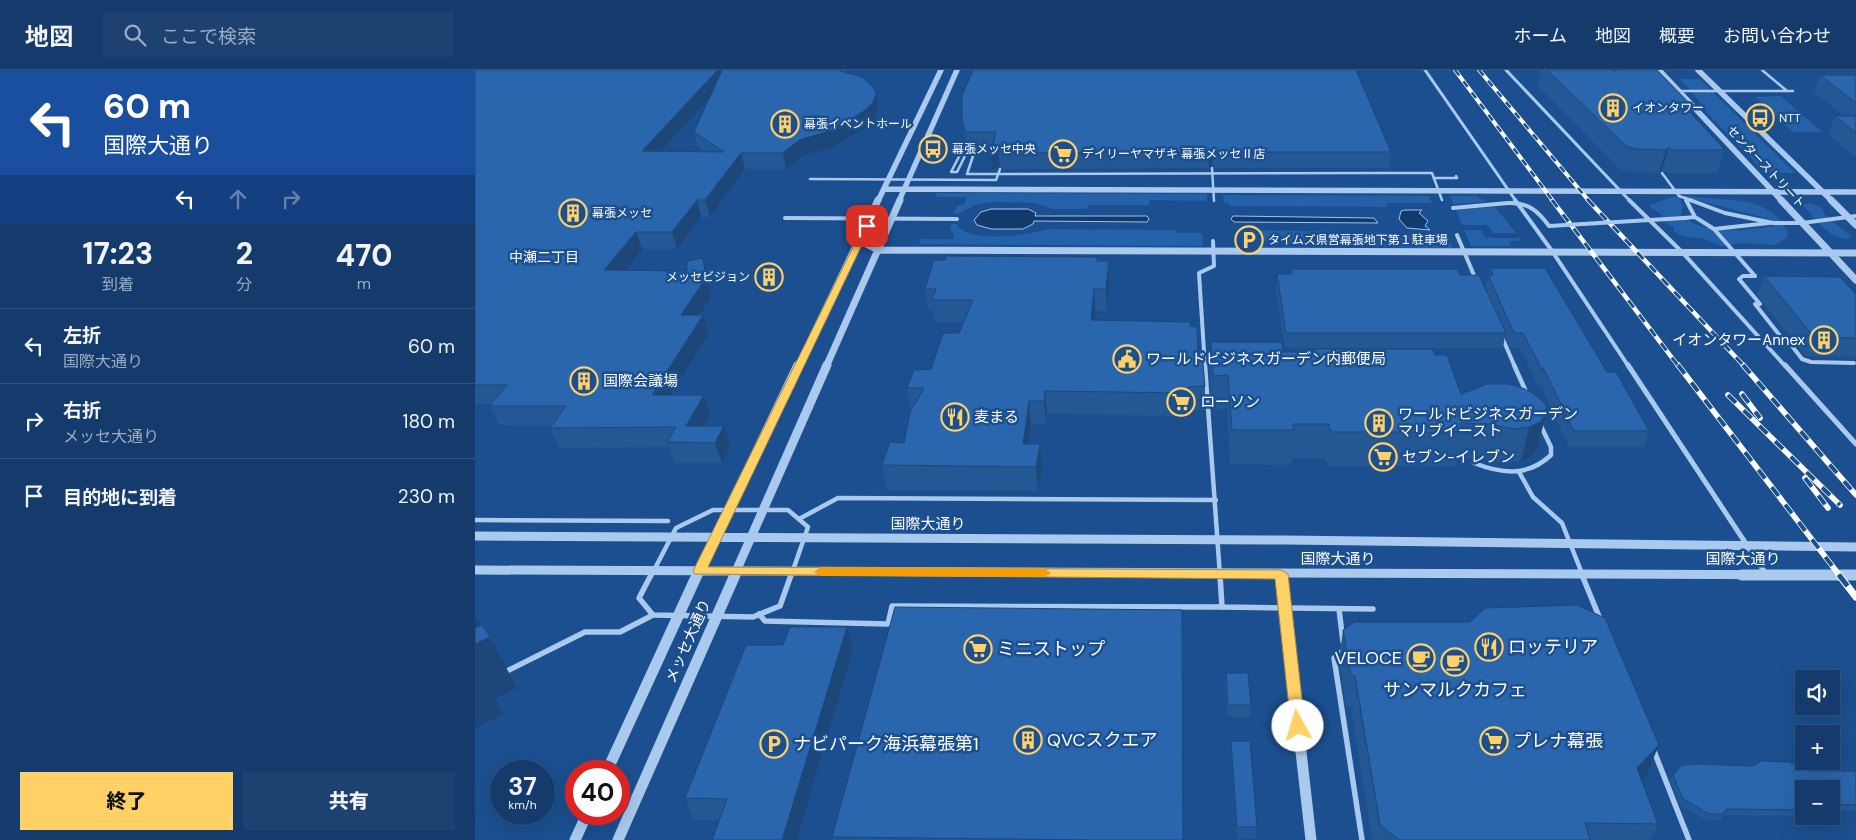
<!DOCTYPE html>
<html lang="ja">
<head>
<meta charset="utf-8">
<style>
	body { margin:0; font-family:"DM Sans","Noto Sans JP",sans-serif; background:#1d4271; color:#f1f3f6; height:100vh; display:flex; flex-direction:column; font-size:19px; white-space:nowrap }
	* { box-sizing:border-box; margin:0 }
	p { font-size:16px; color:#9dadc1 }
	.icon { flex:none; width:28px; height:28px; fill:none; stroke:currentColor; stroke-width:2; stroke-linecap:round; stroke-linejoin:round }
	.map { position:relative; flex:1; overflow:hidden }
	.drawer { display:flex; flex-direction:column; background:#143b6b; width:475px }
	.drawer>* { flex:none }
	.hud { background:#1a4fa0; color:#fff; overflow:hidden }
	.tools { position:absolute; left:1320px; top:600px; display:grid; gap:10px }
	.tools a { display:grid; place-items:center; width:45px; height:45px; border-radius:0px; background:#143b6b; box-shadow:0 5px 20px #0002,0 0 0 1px #33557e; font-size:25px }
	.speed { position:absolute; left:15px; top:690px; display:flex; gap:10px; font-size:25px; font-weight:700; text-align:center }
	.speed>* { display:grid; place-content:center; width:65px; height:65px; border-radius:50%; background:#143b6b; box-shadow:0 5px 20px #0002,0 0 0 1px #33557e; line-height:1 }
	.speed small { font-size:12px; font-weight:400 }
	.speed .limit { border:8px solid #d22; background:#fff; color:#111 }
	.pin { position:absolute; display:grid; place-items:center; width:42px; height:42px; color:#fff; margin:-21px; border-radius:10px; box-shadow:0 2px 8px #0006 }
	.me { position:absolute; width:55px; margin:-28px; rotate:354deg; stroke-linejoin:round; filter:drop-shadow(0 0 4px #0008) }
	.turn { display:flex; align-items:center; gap:18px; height:105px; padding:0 20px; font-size:22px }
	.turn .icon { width:65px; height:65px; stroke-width:2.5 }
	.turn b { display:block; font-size:35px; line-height:42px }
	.lanes { display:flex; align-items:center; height:48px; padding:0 20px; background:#0003; justify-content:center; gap:25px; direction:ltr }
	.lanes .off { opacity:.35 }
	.eta { display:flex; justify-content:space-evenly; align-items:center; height:85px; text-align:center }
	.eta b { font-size:30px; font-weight:800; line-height:35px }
	.action { display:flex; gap:10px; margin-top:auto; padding:10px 20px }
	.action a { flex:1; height:58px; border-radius:0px; background:#ffd166; color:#111; font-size:20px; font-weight:800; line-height:58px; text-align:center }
	.action a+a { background:#1d4271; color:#f1f3f6 }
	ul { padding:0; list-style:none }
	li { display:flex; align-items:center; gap:15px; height:75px; padding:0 20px; border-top:1px solid #33557e }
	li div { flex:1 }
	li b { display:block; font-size:19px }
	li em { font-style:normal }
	header { display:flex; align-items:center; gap:30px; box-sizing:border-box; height:70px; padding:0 25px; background:#143b6b; border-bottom:1px solid #33557e }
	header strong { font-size:24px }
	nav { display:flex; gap:28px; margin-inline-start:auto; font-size:18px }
	.search { width:350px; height:45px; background:#1d4271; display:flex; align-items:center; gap:12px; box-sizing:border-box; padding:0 18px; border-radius:0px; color:#9dadc1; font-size:19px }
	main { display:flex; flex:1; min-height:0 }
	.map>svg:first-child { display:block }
</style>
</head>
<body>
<header>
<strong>地図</strong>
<div class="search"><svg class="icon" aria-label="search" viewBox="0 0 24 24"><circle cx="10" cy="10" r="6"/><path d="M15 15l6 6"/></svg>ここで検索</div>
<nav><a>ホーム</a><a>地図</a><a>概要</a><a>お問い合わせ</a></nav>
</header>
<main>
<section class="drawer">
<div class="hud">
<div class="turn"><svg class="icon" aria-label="left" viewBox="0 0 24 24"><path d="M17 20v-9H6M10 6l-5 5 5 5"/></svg><div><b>60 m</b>国際大通り</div></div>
<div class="lanes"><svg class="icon" aria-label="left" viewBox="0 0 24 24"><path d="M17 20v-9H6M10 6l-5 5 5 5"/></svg><svg class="icon off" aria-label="ahead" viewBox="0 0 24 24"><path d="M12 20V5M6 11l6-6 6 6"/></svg><svg class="icon off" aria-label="right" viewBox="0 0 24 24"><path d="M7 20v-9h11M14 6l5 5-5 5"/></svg></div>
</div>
<div class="eta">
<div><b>17:23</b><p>到着</p></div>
<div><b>2</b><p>分</p></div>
<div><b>470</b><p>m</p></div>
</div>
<ul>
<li><svg class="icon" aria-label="left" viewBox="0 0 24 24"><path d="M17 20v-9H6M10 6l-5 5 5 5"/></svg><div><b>左折</b><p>国際大通り</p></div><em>60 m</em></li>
<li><svg class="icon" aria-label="right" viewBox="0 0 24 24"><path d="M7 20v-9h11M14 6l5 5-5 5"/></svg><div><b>右折</b><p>メッセ大通り</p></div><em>180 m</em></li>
<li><svg class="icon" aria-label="arrive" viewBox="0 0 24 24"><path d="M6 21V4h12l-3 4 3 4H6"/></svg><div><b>目的地に到着</b></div><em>230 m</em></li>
</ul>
<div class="action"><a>終了</a><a>共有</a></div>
</section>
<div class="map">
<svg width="1381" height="770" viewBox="0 0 1381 770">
	<rect width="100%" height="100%" fill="#1b4f8f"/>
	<path fill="#2461a8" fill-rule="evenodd" d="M1205 9H1225L1320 103H1290L1233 44 1223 29Z
		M1306 26 1347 62H1318L1281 27Z
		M461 123 732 124 731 131 675 130 674 135H613L612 139H578L560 133 516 132 500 135 483 144H478L482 136 490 134 492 127H460Z
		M748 125 954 126 957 133H911L912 137 754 136V133H749Z
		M975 126H1001L1011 132 978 134Z
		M1214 126C1251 132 1295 123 1313 163L1312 168 1300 175 1267 173 1247 176 1226 168 1210 167 1199 162V157L1191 154 1186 144 1175 137V135L1197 127ZM1205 129H1218L1294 149 1300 156C1270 160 1231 167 1206 145L1208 137Z
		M1329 134H1337L1347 138 1350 145 1377 167C1359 176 1340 148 1329 137Z
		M1020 137 1041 163H1018L1013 155H987L981 140Z
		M477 154H482C490 174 556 165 573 159L700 160 701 163H727L728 176 444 174 446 169H478L479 164 475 160Z
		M763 160 921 162 922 165 972 166 978 179 802 173 764 165Z
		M989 160H1006L1010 168H1045L1046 171H1034L1036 176H996Z"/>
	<path fill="#123a6d" stroke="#9cc4f0" d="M516 139H553L561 143 560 146H672L674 149 672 152 559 151 558 154 548 159H516L502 155 499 150 506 142Z
		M930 140H947L944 143 953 151 950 156 955 160 932 158 924 149 926 141Z
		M758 146 899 148 903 153 759 152 756 149Z"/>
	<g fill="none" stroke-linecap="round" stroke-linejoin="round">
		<path stroke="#a9c9ee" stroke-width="2.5" d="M1287 0 1312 21
			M489 77 476 102H482L492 82 499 83 492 104 909 103
			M959 108H982L981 106
			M1210 128 1219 131
			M1210 128 1212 131"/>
		<path stroke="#a9c9ee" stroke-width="4" d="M1215 130 1250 143 1298 153
			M978 138 1033 133
			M1220 147 1239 159 1294 153
			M1209 148 1220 147 1211 130
			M1280 206H1268L1264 209 1285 234H1280L1310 272H1314L1327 289 1336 292 1379 293"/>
		<path stroke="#a9c9ee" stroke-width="4.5" d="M324 449 363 428 741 430
			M0 450 193 451"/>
		<path stroke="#a9c9ee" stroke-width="5.5" d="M864 539 868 572
			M284 544 290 551 413 554 417 536 747 537
			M869 580 859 588 887 770
			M28 603 110 562H145L178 545"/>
		<path stroke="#a9c9ee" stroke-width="3" d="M950 0 1041 131
			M1031 0 1155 131"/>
		<path stroke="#a9c9ee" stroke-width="4" d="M1040 130 1077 181 1154 297
			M1154 130 1207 182 1311 297"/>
		<path stroke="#a9c9ee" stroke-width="5" d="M1153 295 1291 504
			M1310 295 1381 374"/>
		<path stroke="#a9c9ee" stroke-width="5.5" d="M1184 0 1307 131
			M1223 0 1357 131
			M409 119 1381 122
			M403 131 466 0
			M424 131 482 0"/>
		<path stroke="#a9c9ee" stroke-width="7" d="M1306 130 1381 210
			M1356 130 1381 155
			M385 171 404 180 1381 183
			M323 297 403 130
			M351 297 425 130"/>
		<path stroke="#a9c9ee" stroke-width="9" d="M0 466 811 470 1381 477
			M0 500 1381 505
			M222 506 323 295
			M259 506 352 295"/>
		<path stroke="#a9c9ee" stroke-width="11" d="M806 505 836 770
			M1267 505H1381
			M132 701 222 505
			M100 770 112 744
			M143 770 260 505"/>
		<g stroke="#fff" stroke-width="4">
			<path id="rail-far3" d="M980 0 1078 131
				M1004 0 1114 131"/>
		</g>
		<g stroke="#fff" stroke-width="4.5">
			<path id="rail-far2" d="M1077 130 1204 297
				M1113 130 1270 297"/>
		</g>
		<g stroke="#fff" stroke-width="5.5">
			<path id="rail-far1" d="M1203 295 1365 506
				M1268 295 1381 425
				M1267 324 1285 348
				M1253 325 1365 435
				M1330 408 1353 438"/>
		</g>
		<g stroke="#fff" stroke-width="7">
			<path id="rail" d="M1364 505 1381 527"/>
		</g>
		<use href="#rail-far3" stroke="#1b4f8f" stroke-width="2.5" stroke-dasharray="7" stroke-linecap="butt"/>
		<use href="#rail-far2" stroke="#1b4f8f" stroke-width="3" stroke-dasharray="9" stroke-linecap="butt"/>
		<use href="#rail-far1" stroke="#1b4f8f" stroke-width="4" stroke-dasharray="11" stroke-linecap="butt"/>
		<use href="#rail" stroke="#1b4f8f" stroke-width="5" stroke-dasharray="14" stroke-linecap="butt"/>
		<path stroke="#a9c9ee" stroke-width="2.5" d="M1197 21H1318
			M737 98 739 131
			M909 103H957L967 130
			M1187 103 1204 126 1210 128
			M335 109 521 110 525 99"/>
		<path stroke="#a9c9ee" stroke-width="4" d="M1033 133C1053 132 1063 141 1074 156L1209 148
			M310 148 482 149
			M1298 153H1327L1381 146
			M1239 159 1280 206
			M982 165 1001 210
			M1027 267 1040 297
			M730 297 724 203 739 196 738 171"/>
		<path stroke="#a9c9ee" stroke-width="4.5" d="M730 295 745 506
			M1039 295 1052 324
			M999 393C1027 404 1053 407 1076 385V377L1065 354
			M1044 402 1058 427 1087 453 1108 506
			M176 506 201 458 238 440H313L333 457 316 506"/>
		<path stroke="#a9c9ee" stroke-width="5.5" d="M176 505 164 528 178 545 278 547 305 536 316 505
			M745 505 747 537 898 539
			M1107 505 1125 549
			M1179 681 1214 770"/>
	</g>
	<path fill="#245895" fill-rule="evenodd" d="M0 0H371V3L403 38 400 48 391 57 358 77 328 86 311 99H270L235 147H226L202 179H167L150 200 233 206 236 227 224 245H228L234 264 196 325H229L235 345 229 356 255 376 247 393H199L194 377 84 378 75 358 77 356 24 355 15 336 16 334H0ZM234 29 219 62 223 77 230 82 187 81Z
		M1066 0H1182L1218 37 1216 44 1250 80 1242 103H1191L1187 100 1184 103 1155 102 1145 99 1063 16Z
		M1345 5H1381V88L1353 64 1360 46H1369L1339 22Z
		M487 49 916 82 914 98H740L737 95 734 98 528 99 525 96 517 99V78H493L489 64Z
		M622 187V191L634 212 632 241H620L619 250 715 256 723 282 730 316 729 340H713L711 346 572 344 571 354 556 355 554 374H565L567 398 563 421 412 420 407 395 429 373 436 341 432 318 456 299 484 263 489 252H460L458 240H453L450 219Z
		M1015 198 1132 302 1174 361 1169 377H1094L1065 314 1064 318 1045 278H1036L1030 266 1028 278H810L801 219 802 204H816V199L985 205 1010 217Z
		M1289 206 1381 224V287L1331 286 1282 225Z
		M736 272 808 282H839V279L960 285 986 324 1071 344 1062 378 1057 386 1046 391 1031 393 1006 388H982L981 396H852L850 388H817L816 395 755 394 752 339H737L735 305Z
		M372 557 378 579 322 770H237L244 750H219L210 728 308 575Z
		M868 560 1171 706 1166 711 1183 754 1176 770H897L876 636H871L864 590Z
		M751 603 776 635 775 647H752L750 615Z
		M756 671 782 757 781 768 762 769 756 683Z
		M1278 696 1335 701H1381V741L1356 740V719H1329V746L1249 745 1245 750H1231L1205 735 1195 710 1198 705Z
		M357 767 708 770H358Z"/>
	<path fill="#1d4779" d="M243 0H253L254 7 172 97 167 81Z
		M401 23 403 38 400 48 391 57 358 77 328 86 311 99 308 83 324 70Z
		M1194 77 1187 100 1184 103 1191 80Z
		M738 79 737 95 734 98V82Z
		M523 80 525 96 517 99 516 83Z
		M266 83 270 99 235 147 230 130Z
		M222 130 226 147 202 179 197 162Z
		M161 162 167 179 136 219 129 200Z
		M228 188 233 206 236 227 212 264 206 245Z
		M634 191V212L632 241 631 219Z
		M619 219 620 241 617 272 616 250Z
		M228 245 234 264 184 344 177 325Z
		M713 317V340L711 346 712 323Z
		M570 321 572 344 571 354 569 331Z
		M229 325 235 345 220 373 211 356Z
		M554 331 556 355 550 398 548 374Z
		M1071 344 1062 378 1057 386 1046 391 1054 357Z
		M249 356 255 376 247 393 240 373Z
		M565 374 567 398 563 421 561 397Z
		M2 547 14 568 15 567 42 618 20 629 28 644 0 658V548Z
		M372 557 378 579 322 770H307Z
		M1184 675 1171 706 1149 729 1162 698Z"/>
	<path fill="#2a66ad" stroke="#1d4779" d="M0 0H243L167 81 249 82 219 62 247 0H366L365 1 387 7 398 17 401 23 398 33 389 41 355 61 324 70 308 83H266L230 130H222L197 162H161L129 200 212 201V191L228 188 231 208 206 245H228L177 325H229L211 356H249L240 373 192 372 201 357 75 358 91 336H15L32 315H0Z
		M498 0H881L916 82H741L738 79 734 82 527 83 523 80 516 83 521 62H491L487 49V26Z
		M1072 0H1137L1141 1V0H1182L1218 37H1210L1250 80H1197L1194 77 1191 80 1162 79 1151 76Z
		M1345 5H1381V33Z
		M1360 46H1381V63Z
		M471 186 622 187V191H634L631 219H619L616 250 715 252V256L722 257 723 282H727L730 316 713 317 712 323 570 321 569 331H554L548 374H565L561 397 407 395 415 372 429 373 435 342 449 318H432L439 300 456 299 468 263H484L498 230H457L461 219H450L459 190H470Z
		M1015 198H1070L1132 302H1141L1174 361H1099L1068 297V302L1048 263H1039L1013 205H1018Z
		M816 199H982L985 205H1004L1031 263H811L802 204H817Z
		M1289 206 1365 207 1381 224V268L1339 267Z
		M736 272H807L808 282H840L839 279H958L960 285H972L986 324 1012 314H1034L1050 319 1062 326 1071 335V344L1065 352 1054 357 1039 359 1014 354 985 353 988 362H856L854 354H818L819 360H757L753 305 738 306Z
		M1102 535 1130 548 1184 675 1162 698 1183 754 1110 753 1115 770H924L905 755 880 606 876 605 868 560 879 552H995L1010 538Z
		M420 537 707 540 708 770H620L357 767Z
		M7 555 15 567 0 574V558Z
		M315 557H372L307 770H237L252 729 210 728 271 575H308Z
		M751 603H773L776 635H753Z
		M756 671H775L782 757H762Z
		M1286 691 1314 692 1335 701H1381V735L1356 734V719H1329V740L1252 739 1248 744H1234L1208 729 1198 705 1207 695 1223 694 1278 696Z"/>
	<path fill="#ffd166" stroke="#a68842" d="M389 155 396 156 233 497 806 500 813 504 830 656 828 660 823 662 818 660 816 656 800 509 220 504 218 501Z"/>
	<path fill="#f59e0b" d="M346 497 569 498 576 503 569 507 346 506 339 502Z"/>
	<defs>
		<g id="building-ring" transform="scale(1.4375)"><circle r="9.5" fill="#1b4f8f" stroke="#ffd166" stroke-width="1.5"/><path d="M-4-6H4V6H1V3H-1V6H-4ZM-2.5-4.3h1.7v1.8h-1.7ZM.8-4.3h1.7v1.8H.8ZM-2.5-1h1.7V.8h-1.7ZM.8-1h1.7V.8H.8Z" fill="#ffd166"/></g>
		<g id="bus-ring" transform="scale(1.4375)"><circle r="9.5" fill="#1b4f8f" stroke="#ffd166" stroke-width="1.5"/><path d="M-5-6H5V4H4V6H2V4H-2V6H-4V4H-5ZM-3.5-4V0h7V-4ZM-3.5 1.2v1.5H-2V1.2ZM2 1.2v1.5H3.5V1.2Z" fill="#ffd166"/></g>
		<g id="supermarket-ring" transform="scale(1.4375)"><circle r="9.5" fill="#1b4f8f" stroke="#ffd166" stroke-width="1.5"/><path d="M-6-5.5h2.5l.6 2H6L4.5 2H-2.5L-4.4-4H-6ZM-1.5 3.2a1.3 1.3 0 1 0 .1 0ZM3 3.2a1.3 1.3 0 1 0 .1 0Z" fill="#ffd166"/></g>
		<g id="parking-ring" transform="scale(1.4375)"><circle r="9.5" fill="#1b4f8f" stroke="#ffd166" stroke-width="1.5"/><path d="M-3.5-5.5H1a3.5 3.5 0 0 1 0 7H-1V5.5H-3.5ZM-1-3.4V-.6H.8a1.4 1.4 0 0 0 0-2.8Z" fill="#ffd166"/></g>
		<g id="civic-ring" transform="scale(1.4375)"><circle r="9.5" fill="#1b4f8f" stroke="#ffd166" stroke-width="1.5"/><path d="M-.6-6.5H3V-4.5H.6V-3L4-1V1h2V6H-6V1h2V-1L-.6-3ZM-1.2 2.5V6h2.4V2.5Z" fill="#ffd166"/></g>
		<g id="restaurant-ring" transform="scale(1.4375)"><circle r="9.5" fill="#1b4f8f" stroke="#ffd166" stroke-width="1.5"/><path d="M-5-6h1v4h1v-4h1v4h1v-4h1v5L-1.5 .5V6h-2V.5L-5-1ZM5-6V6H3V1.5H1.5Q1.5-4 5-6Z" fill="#ffd166"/></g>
		<g id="cafe-ring" transform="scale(1.4375)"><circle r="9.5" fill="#1b4f8f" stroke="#ffd166" stroke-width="1.5"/><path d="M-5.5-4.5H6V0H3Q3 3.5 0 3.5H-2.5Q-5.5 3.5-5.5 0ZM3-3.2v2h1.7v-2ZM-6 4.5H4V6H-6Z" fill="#ffd166"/></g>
	</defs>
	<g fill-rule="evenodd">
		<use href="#building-ring" x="1138" y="38"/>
		<use href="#bus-ring" x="1285" y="48"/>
		<use href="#building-ring" x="310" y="54"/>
		<use href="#bus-ring" x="458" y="79"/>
		<use href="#supermarket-ring" x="588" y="84"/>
		<use href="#building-ring" x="98" y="143"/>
		<use href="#parking-ring" x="774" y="170"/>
		<use href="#building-ring" x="294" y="207"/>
		<use href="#building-ring" x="1349" y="270"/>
		<use href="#civic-ring" x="652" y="289"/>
		<use href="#building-ring" x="109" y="311"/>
		<use href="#supermarket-ring" x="706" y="332"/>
		<use href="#restaurant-ring" x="480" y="347"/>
		<use href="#building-ring" x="904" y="353"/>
		<use href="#supermarket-ring" x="908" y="387"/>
		<use href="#restaurant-ring" x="1014" y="577"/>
		<use href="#supermarket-ring" x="503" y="579"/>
		<use href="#cafe-ring" x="946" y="588"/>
		<use href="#cafe-ring" x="980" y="592"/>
		<use href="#building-ring" x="553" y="670"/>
		<use href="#supermarket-ring" x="1019" y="671"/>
		<use href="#parking-ring" x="299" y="674"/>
	</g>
	<g text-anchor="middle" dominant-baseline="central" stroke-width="5" stroke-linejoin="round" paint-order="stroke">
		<g font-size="12" fill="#fff" stroke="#1b4f8f" text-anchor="start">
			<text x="1157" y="38">イオンタワー</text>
			<text x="1304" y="48">NTT</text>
			<text x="329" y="54">幕張イベントホール</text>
			<text x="477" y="79">幕張メッセ中央</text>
			<text x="607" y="84">デイリーヤマザキ 幕張メッセⅡ店</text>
			<text x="117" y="143">幕張メッセ</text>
			<text x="793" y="170">タイムズ県営幕張地下第１駐車場</text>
			<text x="275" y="207" text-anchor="end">メッセビジョン</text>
		</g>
		<g font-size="12" fill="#fff" stroke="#1b4f8f">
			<text transform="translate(1291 97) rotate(47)">センターストリート</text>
		</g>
		<g font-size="14" fill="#fff" stroke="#1b4f8f">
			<text x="69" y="187">中瀬二丁目</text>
		</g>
		<g font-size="15" fill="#fff" stroke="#1b4f8f" text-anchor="start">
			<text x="1330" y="270" text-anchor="end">イオンタワーAnnex</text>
			<text x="671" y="289">ワールドビジネスガーデン内郵便局</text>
			<text x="128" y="311">国際会議場</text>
			<text x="725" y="332">ローソン</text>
			<text x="923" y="344">ワールドビジネスガーデン<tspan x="923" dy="17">マリブイースト</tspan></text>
			<text x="499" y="347">麦まる</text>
			<text x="927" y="387">セブン-イレブン</text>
		</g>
		<g font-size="15" fill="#fff" stroke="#1b4f8f">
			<text x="453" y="454">国際大通り</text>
			<text x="863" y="489">国際大通り</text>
			<text x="1268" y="489">国際大通り</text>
			<text transform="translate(213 571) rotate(-66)">メッセ大通り</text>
		</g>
		<g font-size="18" fill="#fff" stroke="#1b4f8f" text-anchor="start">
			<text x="1033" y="577">ロッテリア</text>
			<text x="522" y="579">ミニストップ</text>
			<text x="927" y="588" text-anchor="end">VELOCE</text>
			<text x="980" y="620" text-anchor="middle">サンマルクカフェ</text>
			<text x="572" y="670">QVCスクエア</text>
			<text x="1038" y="671">プレナ幕張</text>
			<text x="318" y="674">ナビパーク海浜幕張第1</text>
		</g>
	</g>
</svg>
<div class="tools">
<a><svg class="icon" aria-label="sound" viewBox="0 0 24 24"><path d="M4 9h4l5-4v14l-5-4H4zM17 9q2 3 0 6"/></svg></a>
<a>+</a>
<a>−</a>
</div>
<div class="speed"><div>37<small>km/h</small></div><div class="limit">40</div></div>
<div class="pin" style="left:392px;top:156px;background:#d93025"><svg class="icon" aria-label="arrive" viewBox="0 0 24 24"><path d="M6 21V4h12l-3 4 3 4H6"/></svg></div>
<svg class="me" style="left:823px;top:656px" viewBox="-20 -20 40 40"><circle r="19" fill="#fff"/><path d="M0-13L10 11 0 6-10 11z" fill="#ffd166"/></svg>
</div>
</main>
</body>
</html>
